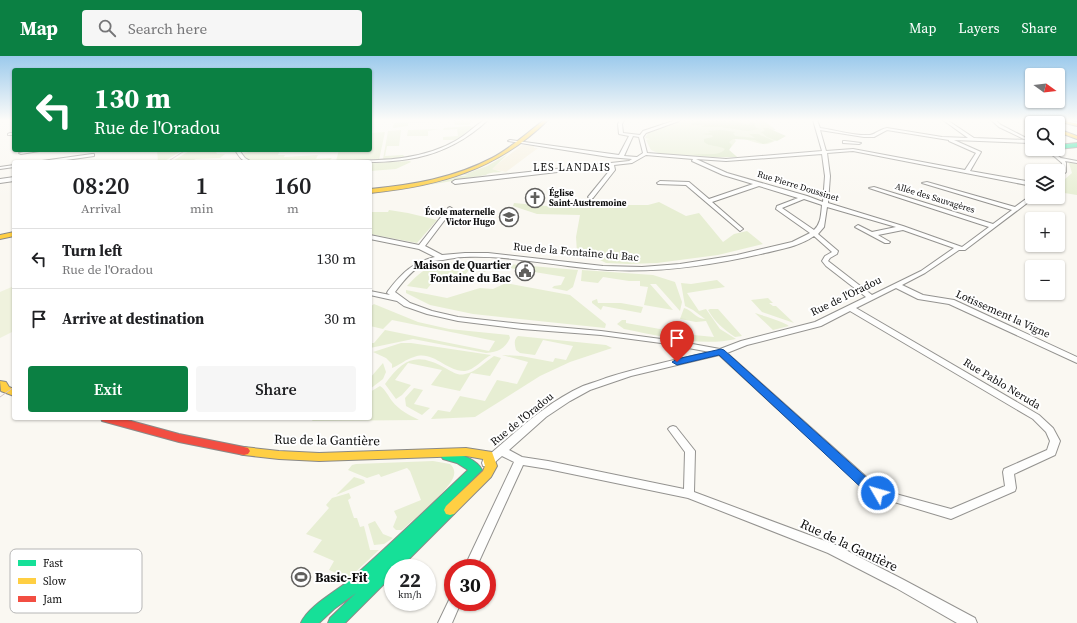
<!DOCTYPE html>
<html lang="en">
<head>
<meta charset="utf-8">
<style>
	body { margin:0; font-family:"Source Serif 4",serif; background:#f6f6f6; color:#202124; height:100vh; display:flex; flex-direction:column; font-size:15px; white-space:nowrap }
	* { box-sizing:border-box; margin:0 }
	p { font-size:13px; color:#757577 }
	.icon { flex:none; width:22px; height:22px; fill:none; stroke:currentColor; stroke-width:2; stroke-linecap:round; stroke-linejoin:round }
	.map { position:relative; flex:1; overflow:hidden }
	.side { position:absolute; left:12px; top:104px; width:360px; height:260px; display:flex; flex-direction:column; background:#fff; border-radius:4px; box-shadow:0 1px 3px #0004 }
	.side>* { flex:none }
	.hud { position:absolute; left:12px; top:12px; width:360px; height:84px; border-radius:4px; box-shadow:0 1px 3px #0004; background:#0b8043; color:#fff; overflow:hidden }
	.needle { width:26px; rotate:105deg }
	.fabs { position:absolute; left:1025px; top:12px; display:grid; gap:8px }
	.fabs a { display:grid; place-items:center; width:40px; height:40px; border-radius:4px; background:#fff; box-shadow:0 1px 3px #0004; font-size:20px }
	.speed { position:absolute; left:384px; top:503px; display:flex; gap:8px; font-size:20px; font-weight:700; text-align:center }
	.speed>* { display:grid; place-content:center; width:52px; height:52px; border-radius:50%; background:#fff; box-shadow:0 1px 3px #0004; line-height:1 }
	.speed small { font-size:10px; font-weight:400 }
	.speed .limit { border:6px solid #d22; background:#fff; color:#111 }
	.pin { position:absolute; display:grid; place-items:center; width:34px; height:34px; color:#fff; margin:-41px -17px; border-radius:50% 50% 50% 0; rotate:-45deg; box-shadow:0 0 4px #0007 }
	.pin .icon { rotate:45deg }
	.me { position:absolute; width:44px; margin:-22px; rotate:308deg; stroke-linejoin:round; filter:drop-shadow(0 0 3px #0008) }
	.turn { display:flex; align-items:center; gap:14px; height:84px; padding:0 16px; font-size:18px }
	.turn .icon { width:52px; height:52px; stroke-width:2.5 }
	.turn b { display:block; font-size:28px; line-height:34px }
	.eta { display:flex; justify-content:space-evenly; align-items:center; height:68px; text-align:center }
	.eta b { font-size:24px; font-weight:600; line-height:28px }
	.cta { display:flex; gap:8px; margin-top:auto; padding:8px 16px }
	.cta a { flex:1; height:46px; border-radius:4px; background:#0b8043; color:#fff; font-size:16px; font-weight:600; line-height:46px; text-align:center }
	.cta a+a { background:#f6f6f6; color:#202124 }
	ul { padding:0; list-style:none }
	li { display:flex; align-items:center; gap:12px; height:60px; padding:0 16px; border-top:1px solid #e0e0e0 }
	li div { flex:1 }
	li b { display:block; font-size:15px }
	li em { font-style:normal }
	header { display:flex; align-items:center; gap:24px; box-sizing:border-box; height:56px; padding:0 20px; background:#0b8043; color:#fff }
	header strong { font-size:19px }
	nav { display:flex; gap:22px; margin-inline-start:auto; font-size:14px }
	.search { width:280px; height:36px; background:#f6f6f6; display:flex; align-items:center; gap:10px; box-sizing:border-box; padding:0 14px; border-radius:4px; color:#757577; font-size:15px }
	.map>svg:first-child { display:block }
</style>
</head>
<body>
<header>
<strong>Map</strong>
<div class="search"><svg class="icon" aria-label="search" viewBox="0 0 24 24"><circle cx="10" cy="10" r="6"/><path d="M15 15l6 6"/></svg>Search here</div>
<nav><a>Map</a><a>Layers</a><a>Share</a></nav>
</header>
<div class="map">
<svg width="1077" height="567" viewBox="0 0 1077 567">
	<rect width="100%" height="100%" fill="#faf8f2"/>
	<path fill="#f6f0df" d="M522 89 534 90V92H538L506 116 491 113Z"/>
	<path fill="#e7eed3" d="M473 64 469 69H455L454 65 408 67V70L393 72 394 67Z
		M685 64H763L776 74H771L779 83C774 85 769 89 763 88 753 87 745 81 734 82L736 85 729 94 737 101C718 102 667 103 651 94L646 84 650 83 645 82 649 76Z
		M469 70 473 71 456 84H443V81L458 80 457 73 443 74 444 72Z
		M439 73 428 75V80H407L408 74H410Z
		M401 74 399 90H387L385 100 403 99 406 102 383 103 388 75Z
		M385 76 379 104 336 105 339 94H370V77Z
		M157 94H183L163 106H158Z
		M191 94H215L217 98H225L220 102 196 103 189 106H171Z
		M254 94H280L278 99H285L284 101 318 99 316 103 332 102 329 105 254 106 248 104 243 98Z
		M508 98 492 113 502 116H515C507 117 490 115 486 119L429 129 461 120H468L463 119 487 110Z
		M410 105 411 106 396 113 370 115V107Z
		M1071 106 1077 108V139L1058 136V129L1072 117 1069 107Z
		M659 146 686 160 699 157 723 186 734 178 747 175 763 188 718 199 657 207 629 208 606 207 590 199 577 197 576 181 580 159 537 158 513 150 514 147 557 151 597 152 616 149H648Z
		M389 154 408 157 437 164 417 187 370 178V156H388Z
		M472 205 578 214 573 231 567 235 552 232 554 230 561 229 565 221 491 209 485 216 469 214 459 226 436 222 427 233 407 230C431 204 439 208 472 205Z
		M582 214 653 219 675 226 682 246 680 255 656 228H650L673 254 644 249 648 231 640 230V225H629L603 221 598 227 581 225Z
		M717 224 725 231 687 237 699 255 706 253 720 273 736 283C700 291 660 280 624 273L617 268 622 264H626V267L694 279 714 281 706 265 696 266 680 263 684 252C692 254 696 263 705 263L693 254 685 250 681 227 691 228Z
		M506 227 570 239 606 268 605 272 473 258 430 249 406 237V234L447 242 480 232 493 233Z
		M768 242 773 247H769L773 250H776L794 267 762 256 751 244Z
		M597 243 598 247H621L643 251 641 257 603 250 601 254 592 247V245Z
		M374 248 418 266 449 273 509 279 510 282C505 293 498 296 486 297L413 283 370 292V287H374L385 274 489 295 495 285 392 264 383 273 370 270V251Z
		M710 253H718L742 280 735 281C723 273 715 266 708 254Z
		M755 257C762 259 787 267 789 270L773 274Z
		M518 280 606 289 612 292 570 306 540 320 475 361 431 363 438 354 450 356 460 340 485 345 497 324 517 328 528 306 502 299 521 300 553 306 555 302 566 304 573 290 543 284 535 299 520 297 516 294C515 289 513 284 518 280Z
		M401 287H411L491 299C483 303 474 314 465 315 446 316 434 294 414 301 406 303 400 309 392 312V308L386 302 373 296Z
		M494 300 501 302 490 320 471 317 460 335 431 329 442 314 408 307 395 324 411 329 402 339 396 343 385 328C404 301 418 296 447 313 453 316 458 320 465 318 476 316 485 306 494 300Z
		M383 307 386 316 383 323 370 333V322Z
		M380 330C386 334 388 340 392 345 399 354 409 359 419 364L312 365 314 362H370V336Z
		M414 332 423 334 414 348 430 352 422 359 406 350 405 342Z
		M433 405 450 408C453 411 455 414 454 419 452 432 413 464 402 474H396L393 471 397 461 394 455 421 444 410 415 407 412 381 421 379 418 367 422 348 414 352 409 356 408Z
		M354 421 364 424 365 427 336 439Z
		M349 437 351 442 348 444 354 462H357L360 471 364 470 370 494H379L349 522 329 514 334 505 313 496 322 484 306 478 329 452 326 449 332 442Z
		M375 465 383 478 393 482 384 488 374 489 368 468Z"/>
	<path fill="#d8e5c2" d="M698 64H722L729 67 728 65 730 64 749 69 750 66 754 67 756 72 760 73 747 75 721 71H701L704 69H692L691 68Z
		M763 72H768L786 80 777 85 767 81 761 76 765 75Z
		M720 74 736 76 733 77 735 80 755 82 749 78H758L774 85 763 88 755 84 733 83 729 86 732 89 729 94 737 101H714L693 99C702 97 720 101 725 93 718 89 710 91 704 86V83L713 81 712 79 702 78 711 77 708 75Z"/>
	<path fill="#eff2dd" d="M14 230V275L0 282V236Z"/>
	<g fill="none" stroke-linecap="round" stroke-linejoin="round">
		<g stroke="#949390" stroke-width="2">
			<path id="street" d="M484 64H488C436 112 385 106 321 106L323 105C368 104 416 108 457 84 467 78 475 70 484 64Z
				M620 64H624L622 68 623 77 640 79 643 75 676 64H680L679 65 646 77 643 81 647 97 726 103 822 95 813 64H817L820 72C836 74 853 80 870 79 876 78 880 73 887 72L942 81 968 82 943 64H947L974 82 1026 84 999 71 991 64H995L1001 69 1032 85V86L1030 87 954 84 981 96 970 115 1032 126V130L853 95 827 97 830 120 828 147 903 170 962 191 989 171 869 132 874 131 993 168 1012 154 922 127 927 126 1015 151 1030 140 1035 141 965 194H959L925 217 902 229 923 239 954 244 1077 301V307L949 248 918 243 896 232 856 252 1039 359 1053 372 1060 385 1055 399 1014 418 1016 432 1015 435 951 463 874 440 869 437 719 299 631 320 590 334 570 345 546 361 509 394 522 401 548 405 684 433 685 396 668 373 670 371 673 370 676 371 695 395 694 436 836 489 904 524 975 562 977 567H957L896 532 828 497 688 442 548 413 523 409 476 512H464L514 406 502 400C497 404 491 412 483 410L482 407 483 404C514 378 545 347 583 330 591 327 599 325 606 322 640 311 675 304 710 296L661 287 601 279 522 273 458 265 427 258 404 250 397 245 370 239V235L390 239 387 237 388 235C402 217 413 206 435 201L419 193 370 183V179L419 189 448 152 450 151 453 153 425 190 442 199 465 197H488L603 210 642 211 680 208 737 199 792 186 810 177 776 153 777 150 798 142 759 130 712 146 742 172 743 173 740 175 686 129 658 128 657 127 660 125 689 126 709 143 753 128 723 119 692 105 693 103 646 99 632 107 614 109 615 114 593 142 591 143 588 141 610 114 609 110 455 128 452 126 455 124 629 105 632 103 609 101 508 85 510 84 619 99 629 80 619 78 618 68ZM820 74 864 81H874L887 74 949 84V85L976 97 965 114 853 93 826 95ZM633 80 639 81 643 97 637 101 624 100ZM822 98 825 120 823 146 807 140 727 117 696 103 726 105ZM804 143 822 149C821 158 821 168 814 174L782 152ZM827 151 896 171 872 176 858 169 855 171 885 187H889L890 186 878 179 903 174 954 192 921 215 872 239 828 205 830 202 837 198 838 195 818 178 824 171ZM814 180 832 196 825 200 822 205 826 210 866 241 815 266 741 285 720 293 676 285 601 275 522 268 458 261 432 255 410 247 395 236C403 225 414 211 428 206 433 205 438 204 443 204 449 203 457 201 464 201 504 199 545 208 585 212 646 219 706 211 765 197 782 193 800 190 814 180ZM850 255 1033 363 1046 376 1050 385 1047 394 1004 413 1003 416 1005 430 951 453 881 434 727 297 747 289 821 270Z
				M1062 64H1067L1077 66V68Z
				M10 77H14V79H8V78Z
				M845 85 861 87 859 88 843 87V85Z
				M1043 93H1048L1061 102 1077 105V107L1065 105 1066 107V116L1058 123V118L1062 116V107L1055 101Z
				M33 94H45L21 98 19 97Z
				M235 94H239L245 102 252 106C242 106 240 102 235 94Z
				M92 98H94V100L52 106H40L42 105Z
				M14 109V111L0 113V111Z
				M14 121V125L0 127V123Z
				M453 541V546H461L452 567H438L450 542Z"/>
		</g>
		<g stroke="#8a8987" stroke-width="2">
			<path id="fast" d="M1031 64H1037L1048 67H1040Z
				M1077 87V91L1058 93V89Z
				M447 396C459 398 476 402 482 414L446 450 450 449 454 450 456 454 454 458 400 512H393V519L345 567H328L330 562 356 537 334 553 319 567H301C308 550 337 535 351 523 391 488 429 451 468 414L457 407 443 403 441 400 443 397Z"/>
		</g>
		<g stroke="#8a8987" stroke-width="2">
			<path id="slow" d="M544 64H548C497 114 439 130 370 137V133C412 129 454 122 492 102 511 92 527 77 544 64Z
				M1053 64H1059L1077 68V70Z
				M1058 73 1077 80V83L1058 76Z
				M14 176V180L0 183V179Z
				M0 325 6 326 9 331 14 333V340L1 335Z
				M244 391 279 395 319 397 466 392 492 396 497 410 491 421 454 458 450 459 446 458 444 454 446 450 483 415 485 410 483 403 466 400 319 405 279 403 244 399 240 398 238 395 240 392Z"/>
		</g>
		<g stroke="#8a8987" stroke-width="2">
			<path id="jam" d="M101 362H120L179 378 244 391 248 392 250 395 248 398 244 399 179 386 102 365Z"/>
		</g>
		<use href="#street" fill="#fefefd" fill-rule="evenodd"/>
		<use href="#fast" fill="#16e098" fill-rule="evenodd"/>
		<use href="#slow" fill="#ffcf43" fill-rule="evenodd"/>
		<use href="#jam" fill="#f24e42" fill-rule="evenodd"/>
		<path stroke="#d6c6c8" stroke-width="1" d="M167 106 186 94
			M0 341 14 331"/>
	</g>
	<linearGradient id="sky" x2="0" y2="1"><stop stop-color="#9ccaec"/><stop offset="0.45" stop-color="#fdfcf9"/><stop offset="1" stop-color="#fdfcf9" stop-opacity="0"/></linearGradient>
	<rect width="1077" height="143" fill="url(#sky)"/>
	<path fill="#1a73e8" stroke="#114b97" d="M721 293 724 294 877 431 882 434 884 437 882 441 878 442 868 438 719 299 677 309 672 306 677 303Z"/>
	<defs>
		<g id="church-ring" transform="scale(1)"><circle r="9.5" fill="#fff" stroke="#605f5d" stroke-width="1.5"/><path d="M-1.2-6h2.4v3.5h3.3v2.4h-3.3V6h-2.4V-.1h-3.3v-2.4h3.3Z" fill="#605f5d"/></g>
		<g id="school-ring" transform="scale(1)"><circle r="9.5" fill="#fff" stroke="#605f5d" stroke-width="1.5"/><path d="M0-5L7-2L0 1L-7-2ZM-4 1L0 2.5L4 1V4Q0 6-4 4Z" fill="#605f5d"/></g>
		<g id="civic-ring" transform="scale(1)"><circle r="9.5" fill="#fff" stroke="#605f5d" stroke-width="1.5"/><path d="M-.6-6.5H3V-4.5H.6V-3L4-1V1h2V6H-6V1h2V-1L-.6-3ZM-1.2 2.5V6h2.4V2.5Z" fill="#605f5d"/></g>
		<g id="stadium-ring" transform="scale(1)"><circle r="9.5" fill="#fff" stroke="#605f5d" stroke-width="1.5"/><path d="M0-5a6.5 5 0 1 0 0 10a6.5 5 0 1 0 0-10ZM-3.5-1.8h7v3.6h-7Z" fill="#605f5d"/></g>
	</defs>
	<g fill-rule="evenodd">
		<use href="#church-ring" x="535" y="142"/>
		<use href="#school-ring" x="509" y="161"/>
		<use href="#civic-ring" x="525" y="215"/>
		<use href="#stadium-ring" x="301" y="521"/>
	</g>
	<g text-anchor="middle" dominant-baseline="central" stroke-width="4" stroke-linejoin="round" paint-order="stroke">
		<g font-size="9" fill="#0d0d0d" stroke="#fff">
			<text transform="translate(798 130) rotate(17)">Rue Pierre Doussinet</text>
			<text transform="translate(935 142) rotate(17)">Allée des Sauvagères</text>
		</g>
		<g font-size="9" font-weight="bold" fill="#0d0d0d" stroke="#fff" text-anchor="start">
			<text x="549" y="137">Église<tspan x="549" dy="10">Saint-Austremoine</tspan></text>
			<text x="495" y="156" text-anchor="end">École maternelle<tspan x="495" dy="10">Victor Hugo</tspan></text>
		</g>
		<g font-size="11" letter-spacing="1" fill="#0d0d0d" stroke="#fff">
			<text x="572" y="111">LES LANDAIS</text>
		</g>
		<g font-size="11" fill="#0d0d0d" stroke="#fff">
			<text transform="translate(576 196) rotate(5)">Rue de la Fontaine du Bac</text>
			<text transform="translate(846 240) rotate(-26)">Rue de l'Oradou</text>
			<text transform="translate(1003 258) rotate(24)">Lotissement la Vigne</text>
			<text transform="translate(1002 328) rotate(31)">Rue Pablo Neruda</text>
			<text transform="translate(522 363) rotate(-39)">Rue de l'Oradou</text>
		</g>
		<g font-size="11" font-weight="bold" fill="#0d0d0d" stroke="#fff" text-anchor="end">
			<text x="511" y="209">Maison de Quartier<tspan x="511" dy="13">Fontaine du Bac</tspan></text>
		</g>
		<g font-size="13" fill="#0d0d0d" stroke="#fff">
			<text transform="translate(327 384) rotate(1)">Rue de la Gantière</text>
			<text transform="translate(849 489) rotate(25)">Rue de la Gantière</text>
		</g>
		<g font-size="13" font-weight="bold" fill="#0d0d0d" stroke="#fff" text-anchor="start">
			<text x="315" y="521">Basic-Fit</text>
		</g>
	</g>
	<rect x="10" y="493" width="132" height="64" rx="6" fill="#fff" stroke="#b6b6b6" stroke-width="1"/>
	<rect x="18" y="504" width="18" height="6" fill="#16e098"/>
	<rect x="18" y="522" width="18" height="6" fill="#ffcf43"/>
	<rect x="18" y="540" width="18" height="6" fill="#f24e42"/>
	<g font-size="11" fill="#0d0d0d">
		<text x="43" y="511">Fast</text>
		<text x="43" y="529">Slow</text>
		<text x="43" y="547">Jam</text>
	</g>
</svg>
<div class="fabs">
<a><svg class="needle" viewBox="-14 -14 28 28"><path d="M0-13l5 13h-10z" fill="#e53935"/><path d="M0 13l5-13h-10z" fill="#757577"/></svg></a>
<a><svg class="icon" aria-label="search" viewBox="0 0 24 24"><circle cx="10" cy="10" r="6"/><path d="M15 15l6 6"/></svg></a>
<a><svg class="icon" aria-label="layers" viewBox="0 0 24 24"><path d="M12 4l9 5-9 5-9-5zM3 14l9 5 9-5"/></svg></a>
<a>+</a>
<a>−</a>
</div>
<div class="speed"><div>22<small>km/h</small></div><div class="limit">30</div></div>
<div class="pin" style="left:677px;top:306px;background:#d93025"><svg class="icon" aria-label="arrive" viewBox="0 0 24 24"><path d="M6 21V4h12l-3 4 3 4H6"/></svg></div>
<svg class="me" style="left:878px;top:437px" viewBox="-20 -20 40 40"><circle r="17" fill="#1a73e8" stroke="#fff" stroke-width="3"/><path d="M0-11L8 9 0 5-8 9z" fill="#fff"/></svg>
<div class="hud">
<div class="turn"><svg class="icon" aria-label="left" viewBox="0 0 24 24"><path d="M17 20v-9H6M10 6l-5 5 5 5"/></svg><div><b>130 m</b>Rue de l'Oradou</div></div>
</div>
<section class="side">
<div class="eta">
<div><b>08:20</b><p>Arrival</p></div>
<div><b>1</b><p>min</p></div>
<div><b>160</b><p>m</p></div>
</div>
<ul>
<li><svg class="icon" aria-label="left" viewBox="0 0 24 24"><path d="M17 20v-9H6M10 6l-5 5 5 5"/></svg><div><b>Turn left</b><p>Rue de l'Oradou</p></div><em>130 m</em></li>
<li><svg class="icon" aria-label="arrive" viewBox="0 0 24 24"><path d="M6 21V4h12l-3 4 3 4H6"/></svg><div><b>Arrive at destination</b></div><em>30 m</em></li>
</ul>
<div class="cta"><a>Exit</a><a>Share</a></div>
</section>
</div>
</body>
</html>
